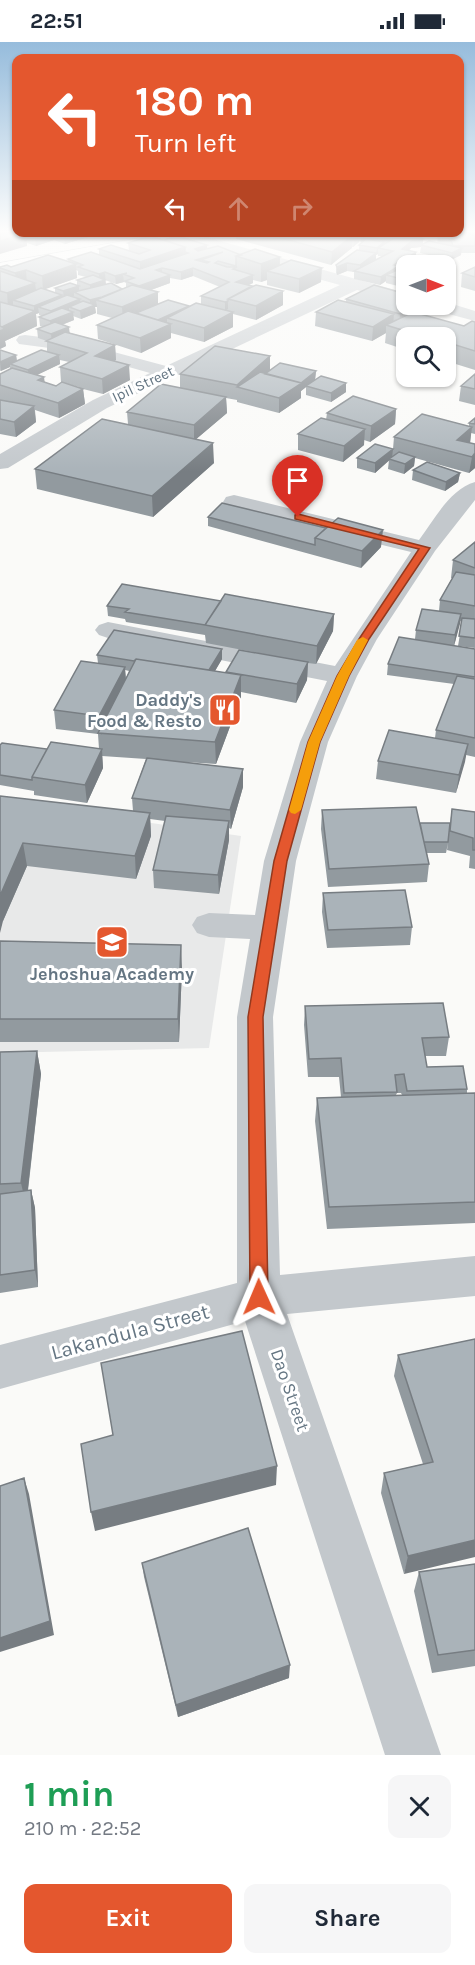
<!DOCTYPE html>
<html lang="en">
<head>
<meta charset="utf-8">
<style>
	body { margin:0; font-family:Karla,sans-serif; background:#f6f6f7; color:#1f2937; height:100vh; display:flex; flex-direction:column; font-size:22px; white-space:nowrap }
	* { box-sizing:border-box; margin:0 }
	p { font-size:20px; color:#747a83 }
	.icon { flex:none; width:33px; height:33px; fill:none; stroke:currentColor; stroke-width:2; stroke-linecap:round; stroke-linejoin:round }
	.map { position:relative; height:1713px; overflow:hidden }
	.drawer { display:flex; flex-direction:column; background:#fff; flex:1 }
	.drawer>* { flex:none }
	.guide { position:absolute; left:12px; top:12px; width:452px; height:183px; border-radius:12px; box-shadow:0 2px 4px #0004; background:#e4572e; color:#fff; overflow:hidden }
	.needle { width:39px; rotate:90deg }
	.controls { position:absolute; left:396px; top:213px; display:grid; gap:12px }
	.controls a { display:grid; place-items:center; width:60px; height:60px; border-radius:12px; background:#fff; box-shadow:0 2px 4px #0004; font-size:30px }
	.pin { position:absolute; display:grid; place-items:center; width:51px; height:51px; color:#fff; margin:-62px -26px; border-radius:50% 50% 50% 0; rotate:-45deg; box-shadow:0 0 6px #0007 }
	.pin .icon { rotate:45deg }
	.me { position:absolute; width:66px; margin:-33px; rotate:359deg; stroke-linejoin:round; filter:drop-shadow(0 0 4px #0008) }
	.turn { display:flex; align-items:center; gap:21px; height:126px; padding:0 24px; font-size:27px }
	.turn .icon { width:78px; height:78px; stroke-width:2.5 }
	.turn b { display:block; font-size:42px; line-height:51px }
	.lanes { display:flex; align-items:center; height:57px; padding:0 24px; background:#0003; justify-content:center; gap:30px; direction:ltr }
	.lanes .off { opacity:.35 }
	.round { display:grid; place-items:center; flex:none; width:63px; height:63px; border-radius:12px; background:#f6f6f7 }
	.overview { display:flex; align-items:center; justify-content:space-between; height:102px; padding:0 24px }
	h1 { font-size:36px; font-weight:700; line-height:45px; color:#1e9e55 }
	.cta { display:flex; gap:12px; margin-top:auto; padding:12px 24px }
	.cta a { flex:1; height:69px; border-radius:12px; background:#e4572e; color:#fff; font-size:24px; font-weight:700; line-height:69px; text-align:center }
	.cta a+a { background:#f6f6f7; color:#1f2937 }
	.status { display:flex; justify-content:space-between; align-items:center; height:42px; padding:0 30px; background:#fff; direction:ltr }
	.status svg { height:16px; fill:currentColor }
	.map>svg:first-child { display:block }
</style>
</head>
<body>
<div class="status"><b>22:51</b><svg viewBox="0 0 49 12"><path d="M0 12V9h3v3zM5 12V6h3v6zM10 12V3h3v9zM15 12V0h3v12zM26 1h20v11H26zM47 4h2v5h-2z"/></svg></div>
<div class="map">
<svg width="475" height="1713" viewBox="0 0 475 1713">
	<rect width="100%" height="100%" fill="#fafaf8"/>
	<path fill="#e8e9e9" d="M0 759 241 794 209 1006 0 1011Z"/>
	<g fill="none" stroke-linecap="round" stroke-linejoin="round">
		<g stroke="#b5babe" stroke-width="1">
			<path id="major" d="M174 190H215L208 195 127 207 0 231V221Z"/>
		</g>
		<path fill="#c3c8cc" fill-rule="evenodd" d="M165 190H188L406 251V261L357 248 107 366 8 426 0 427V412L93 358 150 331 72 309 19 302 16 298 19 294 25 293 73 299 166 324 340 243 198 204Z
			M446 260 475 269V279L426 266 424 262H446Z
			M475 440V458L435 509 377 597 357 634 328 700 296 819 273 975 280 1233 475 1214V1254L287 1272 441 1713H385L245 1279 0 1347V1303L237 1241V975L250 897 209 895 197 891 192 883 197 875 209 871 255 873 264 819 300 700 327 639 108 596 99 593 95 588 99 583 108 580 335 624 411 510 226 465 223 460 226 455 234 453 419 498C434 478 450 447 475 440Z"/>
		<use href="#major" fill="#fff" fill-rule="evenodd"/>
	</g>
	<path fill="#929a9f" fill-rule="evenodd" d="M16 190H102L65 202 54 198 36 204 27 201V204Z
		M236 190H411L423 197V203L437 201 438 195 433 190H475V211H461V213L451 218 420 211 421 205 411 206 409 209 416 210V218L406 224V246L386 241V239L380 243 354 237V230L347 229 337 233 336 231V223L359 208V203L363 200H361L359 199V200L353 205H352L331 223 236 197ZM378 212V214H382L376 218V213Z
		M164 198 207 203V207L241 213 280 215V223L321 240 299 251 267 243V238L261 240 253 238V241L249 243 283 249V263L256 278 233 272V285L204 300 171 291V296L141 311 98 297 97 283 112 276 97 272V265H95L96 271 81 277 73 274 74 278 62 283 70 291 115 303 116 318 114 319 130 338 103 352 83 347 85 362 59 376 35 368 36 380 16 395 0 392V332L10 327V325L0 329V308L16 313 17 319 47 309V299L38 296 37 287 44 285 40 284 39 275 42 274 39 273V271L36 272 37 284 5 299 6 304 0 307V225L68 220V217L99 213V207L129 208 128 201ZM76 228 78 229V233L86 235 77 238V243L55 246V251L44 247 77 236ZM193 234 220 245 201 254V262L189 264 158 262 151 248 170 241V236L181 238ZM105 238 116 242 124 240 126 241V245L122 247 106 242ZM60 318 69 320 60 325 61 340 79 345 56 344 45 340 36 333 60 322Z
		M475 225V249L461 245 462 231Z
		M346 257 427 271 424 273 464 284 475 280V328L446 319V296H406V308L385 301 386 291 372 299 315 284 316 270 346 260Z
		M270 314V328L316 329 315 338 346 341V350L331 360 306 353V345L301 349V356L279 371 237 360V358L226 356 227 371 196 397 214 421 153 475 37 447 35 427 128 382 127 370 180 346V332Z
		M475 332V363L459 359 461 344Z
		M396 367 395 382 370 400 364 398V403L343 420 298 408V392L326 378 327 371Z
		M475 376V392L471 391 470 401 475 402V426L469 431 415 416 414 424 404 432 388 427 389 418 375 431 357 426V416L393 407 394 395 469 384V381Z
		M413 428 460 431 458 440 445 449 412 438Z
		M208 475 381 505 361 526 208 484Z
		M475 500V606L458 604 462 580 460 579 454 604 475 607V715L466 713 456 751 376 737 378 719 435 696 436 688 454 642 387 633 388 622 415 597 416 588 439 569 440 558 452 536H451L453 518Z
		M221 559 334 572 333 589 316 622 308 621 307 638 296 661 241 650V655L216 722 185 720 243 727V745L231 787 229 786V798L219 852 154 846 153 828 165 779 150 777 151 794 136 837 27 824 3 879 0 754 133 769 132 756 146 717 102 714 103 726 87 761 34 753V749L0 743V703L47 707H99L98 692 56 687 54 668 98 621 97 613 222 607V617L215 629 226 631V630L284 616 206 601 205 593 126 580 125 577 108 574 107 564ZM125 628 129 629 126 636Z
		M452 767 475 770V827L469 826 470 814 447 808 448 801 446 811H427L429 822 427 840 328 845 321 787 322 768 420 782 450 781Z
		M323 851 412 885 410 903 327 906 322 870Z
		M0 899 182 926 179 1000H0Z
		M305 964 449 995 446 1014H425L427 1025 467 1047V1051H475V1181L327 1187 315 1079 317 1056 341 1055 339 1035H308L304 983ZM397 1051H401L402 1053H396Z
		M37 1009 41 1032 28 1149 31 1148 35 1166 38 1245 0 1251V1010Z
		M475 1297 404 1532 381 1451 384 1431 423 1422 394 1334 398 1313Z
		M142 1521 289 1636 178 1675 144 1535Z
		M475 1522V1624L432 1631 414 1549 419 1530Z"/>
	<path fill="#777d82" d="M53 190 54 198 36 204 34 191Z
		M64 190H102V191L65 202Z
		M26 191 27 204 0 212V199Z
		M360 192 359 200 353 205 354 198Z
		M361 192H366L365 200H361Z
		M353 193 352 206 331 223 332 210Z
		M423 197 422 204 421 203V205L411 206 401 215 402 207 412 199Z
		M384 200 383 207 378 206V212L376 213 377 206Z
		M207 203V211L195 207Z
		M185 205 186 218 162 226V234H140V220Z
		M462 206 461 213 451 218 452 211Z
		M416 210V218L412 221 411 224 405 229 407 216Z
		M376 211V219L360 231V223Z
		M280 215 279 232 267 229V238L261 240V222Z
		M399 220 398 232 386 233V239L380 243 381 235 394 223Z
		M347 221V229L337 233V225Z
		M76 222 77 236 43 248 42 234Z
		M193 226V234L181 238V230Z
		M322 226 321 240 299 251V237Z
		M26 228 27 242 17 245 15 231Z
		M105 230 106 246 90 251V243L99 240V232Z
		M127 231 123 232 124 240 116 242 115 234Z
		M170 233V241L140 252 139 244Z
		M253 233V241L236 248V240Z
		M35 241 37 255 13 258V263L8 265 7 251Z
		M79 244V252L74 250V254L64 257 63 249Z
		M127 249 96 258 97 265H95L96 271 81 277 80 269 90 265V258Z
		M283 249V263L256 278V264Z
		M158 250V264L123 279 122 265Z
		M62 253 63 261 38 265 39 271 36 272 37 284 5 299 6 304 0 307V288L3 287 2 285 34 270V264Z
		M80 257 81 265H69V270L52 277 51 269Z
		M228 259V267L225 269V260Z
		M418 262H427V271L399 286 400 272Z
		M189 264 167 276V282L157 278Z
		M73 270 74 278 51 287 50 279Z
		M233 270V285L204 300V286Z
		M394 272 393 285 386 283V291L372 299 373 285Z
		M171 282V296L141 311 140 296Z
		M69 285 70 294 52 301 51 292Z
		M115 303 116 318 96 328 95 314Z
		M16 313 17 321 10 322V325L1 329 0 320Z
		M59 313 60 322 29 337 28 328Z
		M270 314V329L237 345V358V343Z
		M129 323 130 338 103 352 102 337Z
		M316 329 315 338 301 349V356L279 371V356Z
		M44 335 46 350 38 338Z
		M346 341V350L331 360V351Z
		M83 347 85 362 59 376 58 361Z
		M226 355 227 371 194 399V383Z
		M34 364 36 380 16 395 14 380Z
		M396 367 395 382 370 400 371 384Z
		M472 385 470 401 458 411 457 398Z
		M365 387 364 403 343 420 344 404Z
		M213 401 214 421 153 475 152 454Z
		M393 407 392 416 375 431V421Z
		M475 411V426L469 431 472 415Z
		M415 415 414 424 404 432 405 422Z
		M460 431 458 440 445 449 446 440Z
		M383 488 381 505 361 526 362 509Z
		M334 572 333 589 316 622 317 604Z
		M461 572 460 582 454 604 455 593Z
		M222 607V617L205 646 204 636Z
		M308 620 307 638 296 661 297 642Z
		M125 625 126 643 101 693 99 674Z
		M241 633V655L216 722 215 700Z
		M468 702 465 720 456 751 459 733Z
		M102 707 103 726 87 761 85 743Z
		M243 727V745L231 787 230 768Z
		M150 771 151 794 136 837 135 814Z
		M229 779V798L219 852 218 833Z
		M23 801 27 824 3 879 0 891V854Z
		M181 903 182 926 179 1000 178 977Z
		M37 1009 41 1032 26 1163 21 1141Z
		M31 1148 35 1166 38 1245 35 1228Z
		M277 1424 276 1443 95 1489 91 1470Z
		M24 1436 29 1452 54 1593 0 1610V1596Z
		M475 1498V1515L404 1532 408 1514Z
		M290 1623 289 1636 178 1675 176 1663Z"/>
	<path fill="#aab3b9" stroke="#777d82" stroke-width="1.5" fill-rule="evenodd" d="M0 190H16L26 191 0 199Z
		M260 190H346L353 193 332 210Z
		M346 190H354L360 192 354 198H353V193Z
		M359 190H378L379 191 411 190 423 197 412 199 402 207 416 210 407 216 412 217 405 221 399 220 394 223 399 224 381 235 354 229 393 209 378 206 391 198 370 197 366 192H361Z
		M444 190H475L469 191 475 195V204H453L451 198H454Z
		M150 194 185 205 140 220 99 207 111 203 139 212 150 208 128 201Z
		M177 194 207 203 195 207 198 209 218 204 241 213 236 214V224L218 219 215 221 227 225H237L233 227 253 233 236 240 252 244 228 257V259L225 260 201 254 229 240 193 226 181 230 162 226 156 228 170 233 139 244 125 239 134 236 123 232 127 231 115 234 105 230 99 232 78 225 83 223 68 217 91 210 140 227 188 211 185 210V205L164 198ZM223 210 201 218 209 220 207 221 196 218Z
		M438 195H448L450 199H440Z
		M366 197 384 200 377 206 359 203Z
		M429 199 462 206 452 211 421 203Z
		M255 207 280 215 261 222 236 214Z
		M357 208 376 211 360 223 347 221 337 225 336 223Z
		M48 213 76 222 42 234 26 228 15 231 0 226V225L7 223 11 225Z
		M421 216 429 218 425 221 434 223 407 224Z
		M291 218 322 226 299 237 267 229Z
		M406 224V238L386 233Z
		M475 225V235L462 231Z
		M0 229 35 241 7 251 0 249Z
		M93 233 105 238 90 243 77 238Z
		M70 241 79 244 63 249 55 246Z
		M111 241 122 247 102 255 90 258 74 250Z
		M132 243 158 250 122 265 96 258Z
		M256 243 283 249 256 264 228 257Z
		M374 243 406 252V262H418L400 272 346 257Z
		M41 246 62 253 34 264 13 258Z
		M67 253 80 257 51 269 38 265Z
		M168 258 189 264 158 278 136 271Z
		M338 258 394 272 373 285 316 270Z
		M83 259 95 263 80 269 69 265Z
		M0 260 35 269 2 285 0 284Z
		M196 261 233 270 204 286 167 276Z
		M62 266 73 270 50 279 39 275Z
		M128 269 171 282 140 296 97 283Z
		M413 270 464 284 472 279 475 280V309L446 300V296H428L386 283Z
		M55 280 69 285 51 292 37 287Z
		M65 290 115 303 95 314 129 323 102 337 60 325 87 311 46 299Z
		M215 304 270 314 237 343 180 332Z
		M0 308 16 313 0 320Z
		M41 308 59 313 28 328 10 322Z
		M280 321 316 329 301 341 265 332Z
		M12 326 44 335 38 338 56 344 62 340 83 347 58 361 0 343V332Z
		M260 330 302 341 279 356 237 345Z
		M475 332V347L461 344Z
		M321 334 346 341 331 351 306 344Z
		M161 342 226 355 194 383 127 370Z
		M353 354 396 367 371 384 327 371Z
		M0 358 34 364 14 380 0 377Z
		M422 372 472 385 457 398 475 402V411L472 415 394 395Z
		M321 376 365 387 344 404 298 392Z
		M475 376V382L469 381Z
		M102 377 213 401 152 454 35 427Z
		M375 402 393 407 375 421 357 416Z
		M399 410 415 415 405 422 389 417Z
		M427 420 460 431 446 440 413 428Z
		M222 461 326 486 315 496V503L208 475Z
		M338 476 383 488 362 509 315 496Z
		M475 500V526L453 518Z
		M456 530 475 533V564L440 558Z
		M122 542 221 559 205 583 125 570 129 567 107 564Z
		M225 552 334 572 317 604 205 583Z
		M422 567 461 572 455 593 416 588Z
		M462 576 475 577V596L459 594Z
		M114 588 222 607 209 628 136 617 134 619 97 613Z
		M399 595 475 607V635L388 622Z
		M239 608 308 620 297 642 226 630Z
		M136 617 241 633 215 700 98 691Z
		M81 619 125 625 99 674 54 668Z
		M457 634 475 637V696L436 688Z
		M389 688 468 702 459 733 378 719Z
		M51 700 102 707 85 743 32 735Z
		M2 701 47 707 32 735V738L0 733V703Z
		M147 716 243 727 230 768 132 756Z
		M0 754 150 771 135 814 23 801 0 854Z
		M416 765 429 822 329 827 322 768Z
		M452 767 475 770V808H473V796L450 789Z
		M166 774 229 779 218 833 153 828Z
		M420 781H450L448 800H424Z
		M405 848 412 885 328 888 323 851Z
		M0 899 181 903 178 977H0Z
		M443 961 449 995 422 996 427 1025 463 1024 467 1047 407 1049 404 1032 395 1033 397 1050 344 1051 341 1016 309 1017 305 964Z
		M37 1009 21 1141 0 1142V1010Z
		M475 1051V1160L329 1165 317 1056Z
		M31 1148 35 1228 0 1233V1152Z
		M242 1289 277 1424 91 1470 81 1402 113 1393 101 1321Z
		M475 1297V1498L408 1514 384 1431 433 1420 398 1313Z
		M24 1436 50 1579 0 1596V1444Z
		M248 1486 290 1623 176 1663 142 1521Z
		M475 1522V1608L438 1613 419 1530Z"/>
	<linearGradient id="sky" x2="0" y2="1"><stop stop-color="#96bcdc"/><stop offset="0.44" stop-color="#fdfdfc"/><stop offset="1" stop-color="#fdfdfc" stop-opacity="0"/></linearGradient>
	<rect width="475" height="430" fill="url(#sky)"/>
	<path fill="#e4572e" stroke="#94391e" stroke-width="1.5" d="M298 472 430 506 369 597 349 634 320 700 287 819 263 975 268 1255 265 1261 259 1263 253 1261 250 1255 248 975 274 819 308 700 337 634 359 597 419 507 295 477V473Z"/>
	<path fill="#f59e0b" d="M363 595 368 598 349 634 320 700 301 768 295 772 291 771 289 768 308 700 337 634 357 598Z"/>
	<defs>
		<g id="restaurant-square" transform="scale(1.725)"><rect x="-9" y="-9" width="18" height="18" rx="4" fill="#e4572e" stroke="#fff"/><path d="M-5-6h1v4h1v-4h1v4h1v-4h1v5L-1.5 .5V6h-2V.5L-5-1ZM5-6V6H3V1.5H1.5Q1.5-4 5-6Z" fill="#fff"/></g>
		<g id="school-square" transform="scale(1.725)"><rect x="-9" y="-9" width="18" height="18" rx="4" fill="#e4572e" stroke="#fff"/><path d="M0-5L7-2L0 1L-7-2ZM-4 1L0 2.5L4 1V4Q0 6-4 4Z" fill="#fff"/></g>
	</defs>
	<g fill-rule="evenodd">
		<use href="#restaurant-square" x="225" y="668"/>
		<use href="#school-square" x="112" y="900"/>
	</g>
	<g text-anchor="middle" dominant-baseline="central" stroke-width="6" stroke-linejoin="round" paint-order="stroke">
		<g font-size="15" fill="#657683" stroke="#fff">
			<text transform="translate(143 342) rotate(-25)">Ipil Street</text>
		</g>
		<g font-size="18" font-weight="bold" fill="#657683" stroke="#fff" text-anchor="end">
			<text x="202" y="658">Daddy's<tspan x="202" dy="21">Food &amp; Resto</tspan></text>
			<text x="112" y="932" text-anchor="middle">Jehoshua Academy</text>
		</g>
		<g font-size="18" fill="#657683" stroke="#fff">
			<text transform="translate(290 1348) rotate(71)">Dao Street</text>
		</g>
		<g font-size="21" fill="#657683" stroke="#fff">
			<text transform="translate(130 1290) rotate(-15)">Lakandula Street</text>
		</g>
	</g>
</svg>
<div class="controls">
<a><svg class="needle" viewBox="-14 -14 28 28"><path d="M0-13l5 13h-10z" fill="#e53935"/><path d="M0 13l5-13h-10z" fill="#747a83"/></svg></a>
<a><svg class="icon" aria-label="search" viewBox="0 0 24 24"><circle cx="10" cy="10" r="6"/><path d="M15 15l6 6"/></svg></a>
</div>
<div class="pin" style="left:298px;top:475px;background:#d93025"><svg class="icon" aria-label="arrive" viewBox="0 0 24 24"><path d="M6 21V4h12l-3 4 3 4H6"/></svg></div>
<svg class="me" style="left:259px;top:1255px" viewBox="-20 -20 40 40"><path d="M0-17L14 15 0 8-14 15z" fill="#e4572e" stroke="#fff" stroke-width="4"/></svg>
<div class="guide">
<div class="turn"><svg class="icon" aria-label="left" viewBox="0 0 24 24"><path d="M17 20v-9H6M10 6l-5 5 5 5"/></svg><div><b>180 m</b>Turn left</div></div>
<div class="lanes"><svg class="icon" aria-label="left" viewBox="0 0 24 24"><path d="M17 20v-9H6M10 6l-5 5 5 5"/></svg><svg class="icon off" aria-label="ahead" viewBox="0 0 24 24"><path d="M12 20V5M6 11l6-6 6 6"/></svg><svg class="icon off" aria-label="right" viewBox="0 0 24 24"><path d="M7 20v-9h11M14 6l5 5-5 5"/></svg></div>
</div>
</div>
<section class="drawer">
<div class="overview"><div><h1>1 min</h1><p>210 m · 22:52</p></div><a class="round"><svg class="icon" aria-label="close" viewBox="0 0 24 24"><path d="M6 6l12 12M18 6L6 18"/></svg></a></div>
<div class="cta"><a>Exit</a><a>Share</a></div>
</section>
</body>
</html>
